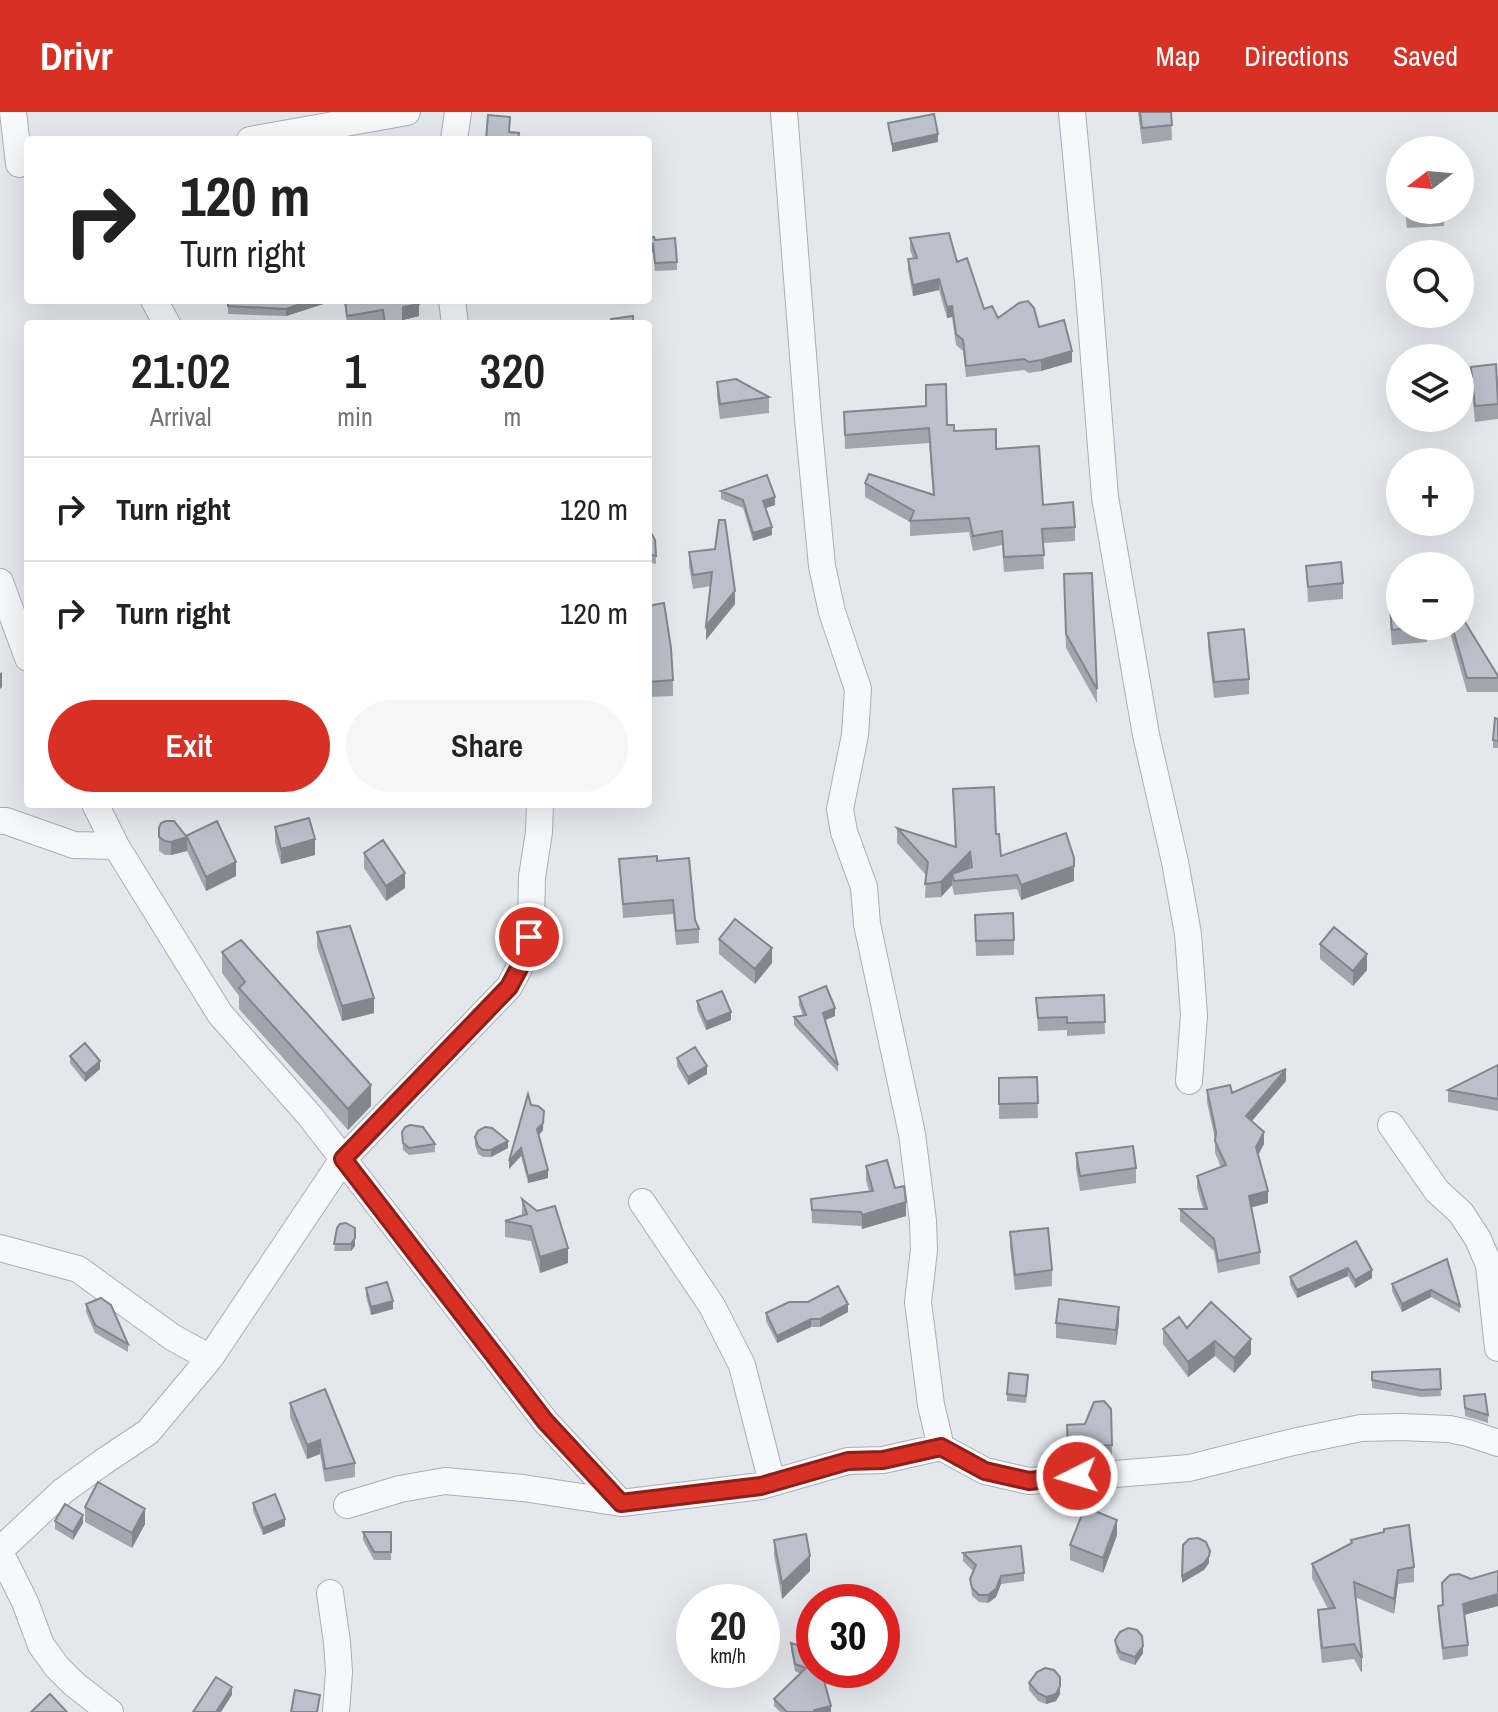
<!DOCTYPE html>
<html lang="en">
<head>
<meta charset="utf-8">
<style>
	body { margin:0; font-family:"Archivo Narrow",sans-serif; background:#f6f6f6; color:#222; height:100vh; display:flex; flex-direction:column; font-size:30px; white-space:nowrap }
	* { box-sizing:border-box; margin:0 }
	p { font-size:26px; color:#767676 }
	.icon { flex:none; width:44px; height:44px; fill:none; stroke:currentColor; stroke-width:2; stroke-linecap:round; stroke-linejoin:round }
	.map { position:relative; flex:1; overflow:hidden }
	.details { position:absolute; left:24px; top:208px; width:628px; height:488px; display:flex; flex-direction:column; background:#fff; border-radius:8px; box-shadow:0 8px 32px #0002 }
	.details>* { flex:none }
	.hud { position:absolute; left:24px; top:24px; width:628px; height:168px; border-radius:8px; box-shadow:0 8px 32px #0002; background:#fff; color:#222; overflow:hidden }
	.needle { width:52px; rotate:254deg }
	.fabs { position:absolute; left:1386px; top:24px; display:grid; gap:16px }
	.fabs a { display:grid; place-items:center; width:88px; height:88px; border-radius:50%; background:#fff; box-shadow:0 8px 32px #0002; font-size:40px }
	.speed { position:absolute; left:676px; top:1472px; display:flex; gap:16px; font-size:40px; font-weight:700; text-align:center }
	.speed>* { display:grid; place-content:center; width:104px; height:104px; border-radius:50%; background:#fff; box-shadow:0 8px 32px #0002; line-height:1 }
	.speed small { font-size:20px; font-weight:400 }
	.speed .limit { border:12px solid #d22; background:#fff; color:#111 }
	.pin { position:absolute; display:grid; place-items:center; width:68px; height:68px; color:#fff; margin:-34px; border:4px solid #fff; border-radius:50%; box-shadow:0 2px 8px #0007 }
	.me { position:absolute; width:88px; margin:-44px; rotate:265deg; stroke-linejoin:round; filter:drop-shadow(0 0 6px #0008) }
	.turn { display:flex; align-items:center; gap:28px; height:168px; padding:0 24px; font-size:36px }
	.turn .icon { width:104px; height:104px; stroke-width:2.5 }
	.turn b { display:block; font-size:56px; line-height:68px }
	.eta { display:flex; justify-content:space-evenly; align-items:center; height:136px; text-align:center }
	.eta b { font-size:48px; font-weight:600; line-height:56px }
	.cta { display:flex; gap:16px; margin-top:auto; padding:16px 24px }
	.cta a { flex:1; height:92px; border-radius:48px; background:#d93025; color:#fff; font-size:32px; font-weight:600; line-height:92px; text-align:center }
	.cta a+a { background:#f6f6f6; color:#222 }
	ul { padding:0; list-style:none }
	li { display:flex; align-items:center; gap:24px; height:104px; padding:0 24px; border-top:2px solid #e0e0e0 }
	li div { flex:1 }
	li b { display:block; font-size:30px }
	li em { font-style:normal }
	header { display:flex; align-items:center; gap:48px; box-sizing:border-box; height:112px; padding:0 40px; background:#d93025; color:#fff }
	header strong { font-size:38px }
	nav { display:flex; gap:44px; margin-inline-start:auto; font-size:28px }
	.map>svg:first-child { display:block }
</style>
</head>
<body>
<header>
<strong>Drivr</strong>
<nav><a>Map</a><a>Directions</a><a>Saved</a></nav>
</header>
<div class="map">
<svg width="1498" height="1600" viewBox="0 0 1498 1600">
	<rect width="100%" height="100%" fill="#e4e7ec"/>
	<g fill="none" stroke-linecap="round" stroke-linejoin="round">
		<g stroke="#a9aeb7" stroke-width="28">
			<path id="minor" d="M13 0 19 52
				M784 0 808 307 822 454 832 500 858 577 855 623 840 697 844 720 864 775 867 812 912 1022 923 1109 924 1138 918 1190 931 1293 941 1335 985 1359 1029 1369 1189 1356 1293 1330 1361 1316 1401 1315 1449 1317 1468 1321 1498 1331
				M1072 0 1088 170 1105 385 1146 623 1175 750 1188 822 1194 903 1189 969
				M250 28 407 0
				M454 28 458 0
				M154 188 167 212
				M452 188 455 212
				M0 470 28 546
				M95 692 116 734 220 902 310 1004 545 1309 621 1391 761 1374 848 1349 883 1348 941 1335
				M0 709H6L74 733 116 734
				M1391 1013 1437 1079 1461 1101 1478 1127 1489 1153 1498 1236
				M642 1090 712 1194 742 1253 772 1371
				M0 1136 78 1157 172 1225 210 1246
				M347 1393 400 1377 445 1369 523 1376 621 1391
				M0 1438 63 1379 103 1350 148 1320 210 1246 343 1047 509 875 526 843 531 808 532 765 539 720 540 692
				M0 1440 25 1490 41 1533 57 1555 74 1572 110 1600
				M330 1481 337 1530 339 1560 336 1600"/>
		</g>
		<use href="#minor" stroke="#f7f8fa" stroke-width="26"/>
	</g>
	<path fill="#a1a5ae" d="M1138 0H1171L1172 28 1142 32Z
		M1405 98H1444V114L1407 116Z
		M910 126 957 150 984 197 998 206 1039 215 1072 250 1041 259 1029 261 1024 258 966 265 963 239 956 233 952 205 947 206 939 178 913 184 908 158V147L913 146 910 138Z
		M655 128 677 150V158L655 159 653 140 648 142Z
		M228 188H336L286 204 228 202Z
		M344 188H419V204L403 208V212H384L383 211 347 212Z
		M1471 255 1498 269V307L1475 310 1471 270Z
		M717 270 769 285V301L720 307 717 285Z
		M844 300 947 313 954 319 996 337 1043 393 1075 415V429L1043 431 1044 457 1004 460 1002 433 973 439 969 420 910 424V410L865 385V371L933 383 929 331 845 337Z
		M721 379 775 393 766 396 772 423 753 429 743 396 721 387Z
		M648 415 655 428 656 452 648 450Z
		M715 437 735 492 706 528 711 474 693 477 689 454V440Z
		M1306 454 1343 471V487L1308 490Z
		M1064 475 1097 577V591L1066 536Z
		M648 494 673 568V584L648 585Z
		M1390 497 1427 514V530L1392 533 1390 512Z
		M1448 514H1460L1498 564V580H1467Z
		M1208 521 1249 567V582L1214 586 1208 536Z
		M1498 607V636H1493V628Z
		M953 677 996 722 1001 744 1074 769 1021 788 1017 777 954 783 952 773 941 785 925 786 926 763 897 731V716L955 735Z
		M275 715 315 743 281 752 275 730Z
		M159 716 186 724 236 764 206 779 187 739 171 743H165L159 739Z
		M364 741 405 776 386 789 364 756Z
		M619 747 657 749 695 808 699 817V831L676 833 673 802 623 806Z
		M975 803 1014 828V843L976 844Z
		M317 820 374 901 342 909 317 835Z
		M719 827 772 851 755 872 719 842Z
		M1320 832 1367 858 1353 874 1320 847Z
		M222 840 371 994 348 1018 239 897V884L222 861Z
		M1104 883 1105 922 1067 924V918L1038 919 1036 886Z
		M799 885 835 904 825 908 838 953V960L794 913V905L803 904 799 893Z
		M697 889 731 908 706 918 697 897Z
		M70 944 100 957 85 970 70 951Z
		M677 946 707 962 688 973 677 954Z
		M1498 953V999L1448 990V978Z
		M1037 965 1038 1006 999 1007V966Z
		M1286 969 1251 1009 1264 1032 1258 1043 1268 1091 1252 1095 1260 1140V1152L1218 1161 1214 1139 1180 1109V1097H1203L1197 1076V1064L1221 1055 1215 1041V1027L1207 990V978L1232 981Z
		M531 993 544 999 543 1018 539 1023 548 1066 528 1071 521 1044 509 1057Z
		M402 1020 435 1032V1040L409 1043 403 1038Z
		M475 1025 508 1036 491 1045H483L478 1042 475 1033Z
		M1076 1041 1136 1056V1071L1080 1079 1076 1057Z
		M866 1054 895 1076 906 1104 862 1117 861 1114 812 1111 811 1087 869 1079 866 1068Z
		M522 1087 568 1151 540 1161 531 1129 505 1125V1109L522 1104Z
		M337 1116 355 1134 351 1139H334Z
		M1010 1120 1052 1158V1174L1015 1178 1010 1135Z
		M1356 1129 1372 1166 1355 1176 1348 1164 1297 1186 1290 1172V1165Z
		M1447 1147 1460 1194V1201L1431 1185 1402 1200 1392 1179V1172Z
		M366 1176 393 1197 371 1203 366 1184Z
		M86 1192 128 1232V1240L95 1221 86 1200Z
		M848 1200 820 1215H811L777 1231 766 1209V1201Z
		M1119 1210 1116 1233 1056 1226V1211Z
		M1187 1216 1251 1242 1234 1261 1215 1244 1188 1265 1163 1232V1217Z
		M1440 1257 1441 1284 1421 1285 1372 1276V1260Z
		M1028 1271 1026 1291 1007 1289V1282Z
		M1464 1284 1488 1303V1311L1465 1304Z
		M290 1291 355 1351V1365L325 1370 320 1342 307 1347 290 1305Z
		M1111 1297 1112 1346 1068 1348 1067 1313 1085 1312Z
		M253 1391 285 1414 263 1423 253 1399Z
		M85 1395 145 1412 132 1436 85 1410Z
		M55 1409 83 1411 73 1428 55 1417Z
		M363 1420H391V1448H374L363 1428Z
		M1117 1423 1103 1461 1070 1448V1433Z
		M774 1428 810 1459 782 1487 774 1443Z
		M1351 1428 1414 1455V1470L1398 1472 1394 1502 1355 1485 1362 1559 1361 1560 1354 1547 1322 1551 1318 1513V1498L1328 1497 1312 1466V1452L1351 1431Z
		M963 1441 1024 1461V1469L1001 1472 996 1485 988 1491 979 1490 972 1484 970 1467 973 1459 963 1449Z
		M1498 1459V1494L1464 1503 1468 1533V1544L1443 1548 1438 1506V1494H1442L1471 1467Z
		M1115 1528 1143 1541 1135 1553 1120 1548 1116 1540Z
		M791 1531 831 1600H780L774 1594V1587L801 1562 795 1559 791 1538Z
		M1029 1571 1060 1582 1056 1589 1046 1592 1038 1589 1029 1578Z"/>
	<path fill="#83868d" d="M938 22V30L892 40V32Z
		M653 132V140L648 142V134Z
		M939 167V178L913 184V173Z
		M312 188H336L286 204V197Z
		M419 192V204L403 208V195Z
		M952 194V205L947 206V195Z
		M1072 239V250L1041 259V248Z
		M775 385V393L763 397V389Z
		M772 415V423L753 429V421Z
		M735 479V492L706 528V514Z
		M2 560V575L0 577V561Z
		M187 725V739L171 743V730Z
		M315 727V743L281 752V737Z
		M970 740V754L956 769 952 762V773L941 785V770Z
		M236 750V764L206 779V765Z
		M1074 754V769L1021 788V773Z
		M405 761V776L386 789V774Z
		M772 836V851L755 872V857Z
		M1367 842V858L1353 874V859Z
		M374 886V901L342 909V894Z
		M835 896V904L823 909V901Z
		M731 900V908L706 918V910Z
		M100 949V957L85 970V962Z
		M707 954V962L688 973V965Z
		M1286 957V969L1246 1016V1004Z
		M371 973V994L348 1018V997Z
		M543 1011V1018L537 1025V1017Z
		M1264 1020V1032L1256 1047V1035Z
		M508 1029V1036L491 1045V1038Z
		M521 1036V1044L509 1057V1049Z
		M548 1058V1066L528 1071V1064Z
		M1268 1079V1091L1249 1096V1084Z
		M906 1090V1104L862 1117V1103Z
		M355 1126V1134L351 1139V1132Z
		M568 1136V1151L540 1161V1145Z
		M1348 1156V1164L1297 1186V1178Z
		M1372 1158V1166L1355 1176V1168Z
		M1431 1178V1185L1402 1200V1192Z
		M393 1189V1197L371 1203V1195Z
		M848 1192V1200L820 1215V1207Z
		M1119 1195V1210L1116 1233V1218Z
		M811 1207V1215L777 1231V1224Z
		M1251 1227V1242L1234 1261V1246Z
		M1215 1229V1244L1188 1265V1250Z
		M320 1328V1342L307 1347V1333Z
		M145 1397V1412L132 1436V1421Z
		M83 1403V1411L73 1428V1420Z
		M285 1407V1414L263 1423V1416Z
		M1117 1408V1423L1103 1461V1446Z
		M810 1444V1459L782 1487V1471Z
		M1209 1444V1451L1204 1458 1182 1471V1464Z
		M1398 1458V1472L1394 1502V1487Z
		M1001 1464V1472L996 1485 988 1491V1483Z
		M1498 1482V1494L1463 1503V1492Z
		M1143 1534V1541L1135 1553V1545Z
		M1361 1545H1362V1559L1361 1560Z
		M1060 1574V1582L1056 1589 1046 1592V1585Z
		M232 1575V1583L221 1600H216Z
		M831 1594V1600H813L814 1598Z"/>
	<path fill="#bbc0ca" stroke="#83868d" stroke-width="2" d="M1140 0H1171L1172 13 1142 16Z
		M934 2 938 22 892 32 888 11Z
		M488 3 510 5 509 20 519 21 518 28H486Z
		M1406 98H1444L1407 101Z
		M949 121 957 150 967 146 984 197 992 194 998 206 1019 191 1028 189 1034 196 1039 215 1064 208 1072 239 1041 248 1029 250 1024 247 966 254 963 228 956 222 952 194 947 195 939 167 913 173 908 147 917 146 910 126Z
		M654 125 655 128 675 126 677 150 655 151 653 132 648 134V126Z
		M228 188H312L286 197 228 194Z
		M345 188H419V192L403 195V212H385L383 198 347 204Z
		M633 204V212H611V207Z
		M1496 252 1498 292 1475 294 1471 255Z
		M736 267 769 285 720 292 717 270Z
		M946 272 947 313H954V319L996 317V337L1039 334 1043 393 1073 390 1075 415 1042 417 1044 443 1004 445 1002 419 973 424 969 406 910 409 914 399 865 371 869 362 934 383 929 316 845 323 844 300 926 294V273Z
		M767 363 775 385 763 389 772 415 753 421 743 388 721 379Z
		M719 408H725L735 479 706 514 712 460 693 463 689 440 715 437Z
		M648 415 655 428 656 444 648 442Z
		M1341 450 1343 471 1308 475 1306 454Z
		M1092 461 1097 577 1066 522 1064 462Z
		M664 491 671 536 673 568 648 570V494Z
		M1400 496V514H1427L1392 518 1390 497Z
		M1460 502 1498 564V566H1467L1452 514H1460Z
		M1244 517 1249 567 1214 570 1208 521Z
		M1495 606 1498 607V629L1493 628Z
		M994 675 996 722H999L1001 744 1066 721 1074 746V754L1021 773 1017 763 954 769 952 762 972 755 970 740 941 770 925 772 928 750 897 716 956 735 953 677Z
		M309 706 315 727 281 737 275 715Z
		M166 709H174L186 724 217 709 236 750 206 765 187 725 171 730 165 729 159 725V716L161 711Z
		M383 728 405 761 386 774 364 741Z
		M657 744V749L689 746 695 808 699 817 676 819 673 788 623 792 619 747Z
		M1013 801 1014 828 976 829 975 803Z
		M735 807 772 836 755 857 719 827Z
		M350 814 374 886 342 894 317 820Z
		M1334 815 1367 842 1353 859 1320 832Z
		M241 828 371 973 348 997 239 876 245 870 222 840Z
		M826 874 835 896 823 901 838 953 794 905 806 903 799 885Z
		M722 879 731 900 706 910 697 889Z
		M1104 883 1105 910 1067 911V905L1038 906 1036 886Z
		M85 931 100 949 85 962 70 944Z
		M695 935 707 954 688 965 677 946Z
		M1498 953V987L1448 978Z
		M1286 957 1246 1004 1264 1020 1256 1035 1268 1079 1249 1084 1260 1140 1218 1149 1214 1127 1180 1097H1207L1197 1064 1226 1053 1215 1029 1216 1020 1207 978 1230 973 1232 981Z
		M1037 965 1038 991 999 992V966Z
		M528 982 531 993 538 994 544 999 543 1011 537 1017 548 1058 528 1064 521 1036 509 1049Z
		M410 1013 423 1015 435 1032 409 1036 403 1031 402 1020 405 1015Z
		M485 1015 492 1016 508 1029 491 1038H483L478 1034 475 1025 478 1019Z
		M1133 1034 1136 1056 1080 1064 1076 1041Z
		M887 1048 895 1076 904 1074 906 1090 862 1103 861 1100 812 1098 811 1087 873 1079 866 1054Z
		M522 1087 537 1099 555 1094 568 1136 540 1145 531 1114 505 1109 527 1102Z
		M346 1111 355 1116V1126L351 1132H334L337 1116 340 1112Z
		M1048 1116 1052 1158 1015 1163 1010 1120Z
		M1356 1129 1372 1158 1355 1168 1348 1156 1297 1178 1290 1165Z
		M1447 1147 1460 1194 1431 1178 1402 1192 1392 1172Z
		M387 1170 393 1189 371 1195 366 1176Z
		M838 1174 848 1192 820 1207H811L777 1224 766 1201 789 1190H808Z
		M101 1186 111 1193 128 1232 95 1213 86 1192Z
		M1059 1187 1119 1195 1116 1218 1056 1211Z
		M1211 1190 1251 1227 1234 1246 1215 1229 1188 1250 1163 1217 1179 1205 1187 1216Z
		M1440 1257 1441 1277 1421 1278 1372 1268V1260Z
		M1009 1261 1028 1263 1026 1284 1007 1282Z
		M325 1277 355 1351 325 1357 320 1328 307 1333 290 1291Z
		M1485 1282 1488 1303 1465 1296 1464 1284Z
		M1104 1289 1111 1297 1112 1333 1068 1334 1067 1313 1085 1312 1094 1290Z
		M98 1370 145 1397 132 1421 85 1395Z
		M275 1382 285 1407 263 1416 253 1391Z
		M65 1392 83 1403 73 1420 55 1409Z
		M1085 1395 1117 1408 1103 1446 1070 1433Z
		M1409 1413 1414 1455 1398 1458 1394 1487 1354 1470 1362 1545H1361L1354 1532 1322 1536 1318 1498 1335 1496 1312 1452 1352 1431 1351 1428 1384 1420V1417Z
		M363 1420H391V1440H374Z
		M806 1422 810 1444 782 1471 774 1428Z
		M1198 1426 1206 1430 1210 1439 1209 1444 1204 1451 1182 1464 1183 1433 1189 1427Z
		M1021 1434 1024 1461 1001 1464 996 1477 988 1483H979L972 1476 970 1467 976 1453 963 1441Z
		M1498 1459V1482L1463 1492 1468 1533 1443 1536 1438 1494 1443 1493 1442 1471 1450 1463 1459 1462 1471 1467Z
		M1128 1516 1137 1518 1142 1524 1143 1534 1135 1545 1120 1540 1116 1532 1115 1528 1120 1520Z
		M814 1525V1558H821L831 1594 814 1598 813 1600H787L774 1587 806 1556 795 1552 791 1531 804 1535Z
		M1045 1556 1054 1558 1060 1565V1574L1056 1582 1046 1585 1038 1581 1029 1571 1037 1560Z
		M216 1565 232 1575 216 1600H193Z
		M295 1578 320 1583 317 1600H291Z
		M50 1582 67 1600H31Z"/>
	<g fill="none" stroke-linecap="round" stroke-linejoin="round">
		<g stroke="#8d1f18" stroke-width="20">
			<path id="route" d="M529 825 526 843 509 875 343 1047 545 1309 621 1391 761 1374 848 1349 883 1348 941 1335 985 1359 1029 1369 1077 1364"/>
		</g>
		<use href="#route" stroke="#d93025" stroke-width="14"/>
	</g>
</svg>
<div class="fabs">
<a><svg class="needle" viewBox="-14 -14 28 28"><path d="M0-13l5 13h-10z" fill="#e53935"/><path d="M0 13l5-13h-10z" fill="#767676"/></svg></a>
<a><svg class="icon" aria-label="search" viewBox="0 0 24 24"><circle cx="10" cy="10" r="6"/><path d="M15 15l6 6"/></svg></a>
<a><svg class="icon" aria-label="layers" viewBox="0 0 24 24"><path d="M12 4l9 5-9 5-9-5zM3 14l9 5 9-5"/></svg></a>
<a>+</a>
<a>−</a>
</div>
<div class="speed"><div>20<small>km/h</small></div><div class="limit">30</div></div>
<div class="pin" style="left:529px;top:825px;background:#d93025"><svg class="icon" aria-label="arrive" viewBox="0 0 24 24"><path d="M6 21V4h12l-3 4 3 4H6"/></svg></div>
<svg class="me" style="left:1077px;top:1364px" viewBox="-20 -20 40 40"><circle r="17" fill="#d93025" stroke="#fff" stroke-width="3"/><path d="M0-11L8 9 0 5-8 9z" fill="#fff"/></svg>
<div class="hud">
<div class="turn"><svg class="icon" aria-label="right" viewBox="0 0 24 24"><path d="M7 20v-9h11M14 6l5 5-5 5"/></svg><div><b>120 m</b>Turn right</div></div>
</div>
<section class="details">
<div class="eta">
<div><b>21:02</b><p>Arrival</p></div>
<div><b>1</b><p>min</p></div>
<div><b>320</b><p>m</p></div>
</div>
<ul>
<li><svg class="icon" aria-label="right" viewBox="0 0 24 24"><path d="M7 20v-9h11M14 6l5 5-5 5"/></svg><div><b>Turn right</b></div><em>120 m</em></li>
<li><svg class="icon" aria-label="right" viewBox="0 0 24 24"><path d="M7 20v-9h11M14 6l5 5-5 5"/></svg><div><b>Turn right</b></div><em>120 m</em></li>
</ul>
<div class="cta"><a>Exit</a><a>Share</a></div>
</section>
</div>
</body>
</html>
